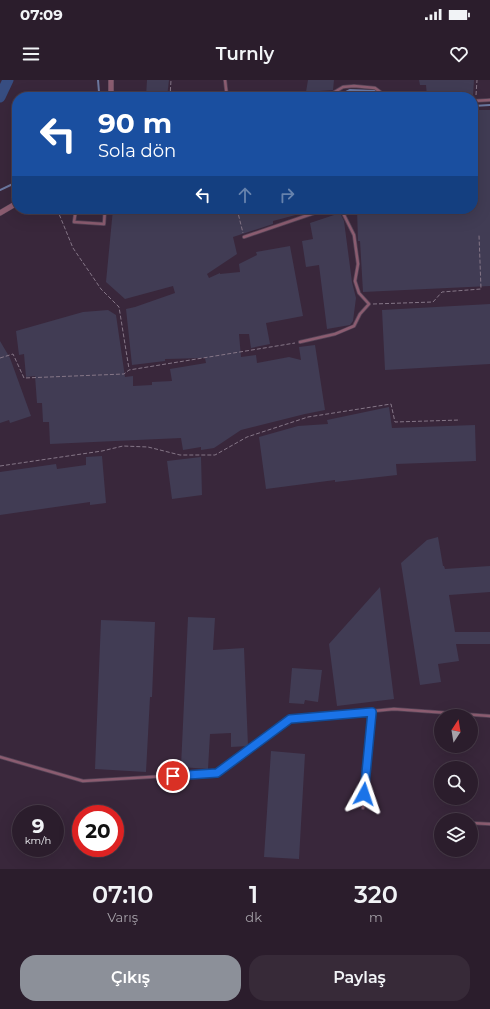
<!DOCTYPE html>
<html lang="tr">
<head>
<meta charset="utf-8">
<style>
	body { margin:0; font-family:Montserrat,sans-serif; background:#372a38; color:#f1f3f6; height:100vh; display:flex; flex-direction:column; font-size:15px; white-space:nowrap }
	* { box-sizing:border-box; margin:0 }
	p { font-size:13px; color:#a6a2a9 }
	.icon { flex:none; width:22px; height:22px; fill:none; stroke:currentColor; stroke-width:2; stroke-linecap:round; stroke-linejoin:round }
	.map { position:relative; height:789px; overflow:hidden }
	.panel { display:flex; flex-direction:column; background:#2b1d2c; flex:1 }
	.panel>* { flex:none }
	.banner { position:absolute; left:12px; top:12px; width:466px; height:122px; border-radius:16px; box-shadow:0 4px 16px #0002,0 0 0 1px #473b48; background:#1a4fa0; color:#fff; overflow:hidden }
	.needle { width:26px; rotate:12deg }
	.tools { position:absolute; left:434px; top:629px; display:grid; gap:8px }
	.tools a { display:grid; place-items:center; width:44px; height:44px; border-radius:50%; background:#2b1d2c; box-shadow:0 4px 16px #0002,0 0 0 1px #473b48; font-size:20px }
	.speed { position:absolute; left:12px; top:725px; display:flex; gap:8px; font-size:20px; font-weight:700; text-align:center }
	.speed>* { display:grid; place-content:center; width:52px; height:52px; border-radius:50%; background:#2b1d2c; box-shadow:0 4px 16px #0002,0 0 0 1px #473b48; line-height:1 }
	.speed small { font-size:10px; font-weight:400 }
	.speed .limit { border:6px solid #d22; background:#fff; color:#111 }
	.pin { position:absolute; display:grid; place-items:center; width:34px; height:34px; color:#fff; margin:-17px; border:2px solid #fff; border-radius:50%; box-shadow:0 1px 4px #0007 }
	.me { position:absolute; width:44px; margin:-22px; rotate:5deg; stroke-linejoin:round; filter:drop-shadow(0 0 3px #0008) }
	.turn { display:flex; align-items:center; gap:14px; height:84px; padding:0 20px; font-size:18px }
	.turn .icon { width:52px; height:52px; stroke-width:2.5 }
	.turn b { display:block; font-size:28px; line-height:34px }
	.lanes { display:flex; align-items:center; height:38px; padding:0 20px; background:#0003; justify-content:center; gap:20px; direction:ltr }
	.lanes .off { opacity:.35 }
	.eta { display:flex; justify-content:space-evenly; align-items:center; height:68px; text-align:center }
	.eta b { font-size:24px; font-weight:600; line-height:28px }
	.primary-button { display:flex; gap:8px; margin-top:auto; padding:8px 20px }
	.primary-button a { flex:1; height:46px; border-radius:16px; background:#8c9099; color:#fff; font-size:16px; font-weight:600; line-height:46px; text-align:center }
	.primary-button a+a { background:#372a38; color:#f1f3f6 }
	.status { display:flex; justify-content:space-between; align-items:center; height:28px; padding:0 20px; background:#2b1d2c; direction:ltr }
	.status svg { height:11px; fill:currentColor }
	header { display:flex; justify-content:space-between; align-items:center; height:52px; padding:0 20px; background:#2b1d2c; font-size:18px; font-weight:600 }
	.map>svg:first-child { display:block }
</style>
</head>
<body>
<div class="status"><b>07:09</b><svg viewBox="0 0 49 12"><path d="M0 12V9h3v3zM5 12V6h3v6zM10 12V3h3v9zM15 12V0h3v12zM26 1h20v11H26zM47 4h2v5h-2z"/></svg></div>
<header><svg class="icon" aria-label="menu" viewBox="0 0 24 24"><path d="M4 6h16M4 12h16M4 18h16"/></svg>Turnly<svg class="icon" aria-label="heart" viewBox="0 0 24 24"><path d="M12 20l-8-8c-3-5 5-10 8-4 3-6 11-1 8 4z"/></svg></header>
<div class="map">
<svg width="490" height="789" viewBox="0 0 490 789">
	<rect width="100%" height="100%" fill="#39273b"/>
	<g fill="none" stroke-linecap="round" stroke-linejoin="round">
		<path stroke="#6c78a0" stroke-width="2" d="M97 17 99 12 98 0
			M336 17 350 10 375 11 380 17
			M473 26 490 25
			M0 110 17 102"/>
		<path stroke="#374d81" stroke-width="11" d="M0 17 8 0"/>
	</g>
	<path fill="#413c54" d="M147 0H169L167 17H146Z
		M308 0H334L333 10 306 12Z
		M419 0H474L473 15 427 17 426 5H420Z
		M473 30H490V206L363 212 360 161H358L357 129H473Z
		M113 129H194V130L200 129H314V130L307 132 273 141V144L233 157 237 174 207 194 209 198 220 193V194L240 192 239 184 257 175 256 172 290 166 303 236 266 243 270 264 251 268 249 254H239L241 277 256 275 257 283 289 277 301 280 299 267 315 265 325 330 305 334 241 350 214 368 201 370V367L183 370 181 358 50 364 49 342H43L42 323H37L35 296 26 297 24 274 19 275 16 251 83 232 108 230 116 235 125 297 133 296V306L152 305V302L172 301 170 289 206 283 205 278 165 279V281L132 285 126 229 135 227 175 213 173 206 125 219 106 202Z
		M340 133 344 141 352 202 356 218 353 241 350 245 327 249 319 185 306 187 302 161 313 159 310 143Z
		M490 224V284L385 290 382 230Z
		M0 261 10 278 31 336 10 343 9 340 0 343Z
		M389 327 392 348 475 345 476 381 396 384 397 395 335 402V400L266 409 259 357 298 346 328 344 327 340Z
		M102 376 106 423 90 425V422L0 435V392L56 384 57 389 86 385V377Z
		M201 377 202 415 172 419 167 381Z
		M438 457 443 486H444L445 489 490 486V512L449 515 455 552H490V564H456L459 581 438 584 441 602 420 605 401 483 427 460Z
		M380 507 394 619 337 626 329 564Z
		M188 537 215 538 213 570 244 568 248 666 231 667V653L210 654 208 689 181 687Z
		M101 540 155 542 152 617H150L146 692 95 689Z
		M292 588 322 590 318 622 305 620 304 624 289 623Z
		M271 671 305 674 299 779 264 777Z"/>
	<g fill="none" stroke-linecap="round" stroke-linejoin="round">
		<g stroke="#554457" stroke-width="4">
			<path id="service" d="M225 0 227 17
				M321 17 333 13 343 7 354 6 375 8 387 17
				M473 21 490 20
				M76 129 74 142 104 144 105 129
				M244 157 326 129
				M300 262 335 254 354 246 360 234 369 224 359 213 355 201 358 184 354 155 341 129
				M0 677 83 701 217 693 290 639 394 629 490 636
				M363 728 372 631
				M471 743 490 744"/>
		</g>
		<g stroke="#554457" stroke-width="6">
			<path id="minor" d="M111 17V0
				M0 133 17 123"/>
		</g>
		<path stroke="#857687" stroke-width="1" stroke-dasharray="4 2" stroke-linecap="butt" d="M476 15 477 0
			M170 17 171 0
			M57 129 73 168 101 209 119 227 129 289
			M237 129 243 153
			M373 224 433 222 442 212 481 209 479 155
			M0 278 13 274 24 298 124 294 129 290 295 263
			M0 386 102 371 123 366 148 367 180 375H215L247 357 308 337 391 324 395 342 460 340"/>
		<use href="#service" stroke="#8b5c70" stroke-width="2.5"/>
		<use href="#minor" stroke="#8b5c70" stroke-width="5"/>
	</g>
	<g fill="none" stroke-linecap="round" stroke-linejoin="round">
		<g stroke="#114b97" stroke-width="10">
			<path id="route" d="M173 696 217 693 290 639 372 632 364 714"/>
		</g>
		<use href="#route" stroke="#1a73e8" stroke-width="7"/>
	</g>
</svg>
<div class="tools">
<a><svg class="needle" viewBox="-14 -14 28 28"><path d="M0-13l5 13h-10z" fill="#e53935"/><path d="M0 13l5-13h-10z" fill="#a6a2a9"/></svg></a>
<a><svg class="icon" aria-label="search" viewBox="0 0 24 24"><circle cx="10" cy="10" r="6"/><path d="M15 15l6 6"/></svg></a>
<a><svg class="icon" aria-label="layers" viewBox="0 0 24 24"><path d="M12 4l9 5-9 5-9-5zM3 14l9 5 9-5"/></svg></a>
</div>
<div class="speed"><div>9<small>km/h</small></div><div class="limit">20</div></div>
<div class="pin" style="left:173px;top:696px;background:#d93025"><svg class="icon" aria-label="arrive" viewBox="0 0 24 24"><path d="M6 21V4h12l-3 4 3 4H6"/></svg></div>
<svg class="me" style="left:364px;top:714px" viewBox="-20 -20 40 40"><path d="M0-17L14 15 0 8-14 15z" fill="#1a73e8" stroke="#fff" stroke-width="4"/></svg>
<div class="banner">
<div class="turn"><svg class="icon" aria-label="left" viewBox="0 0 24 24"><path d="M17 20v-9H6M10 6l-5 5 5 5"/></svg><div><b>90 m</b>Sola dön</div></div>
<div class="lanes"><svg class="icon" aria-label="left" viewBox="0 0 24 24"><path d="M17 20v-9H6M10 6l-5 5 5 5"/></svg><svg class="icon off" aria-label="ahead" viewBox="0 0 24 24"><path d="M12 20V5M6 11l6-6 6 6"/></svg><svg class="icon off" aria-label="right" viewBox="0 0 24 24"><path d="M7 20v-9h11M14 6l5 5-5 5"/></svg></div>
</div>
</div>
<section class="panel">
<div class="eta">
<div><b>07:10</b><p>Varış</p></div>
<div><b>1</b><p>dk</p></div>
<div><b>320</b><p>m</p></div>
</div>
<div class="primary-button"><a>Çıkış</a><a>Paylaş</a></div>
</section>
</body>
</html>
